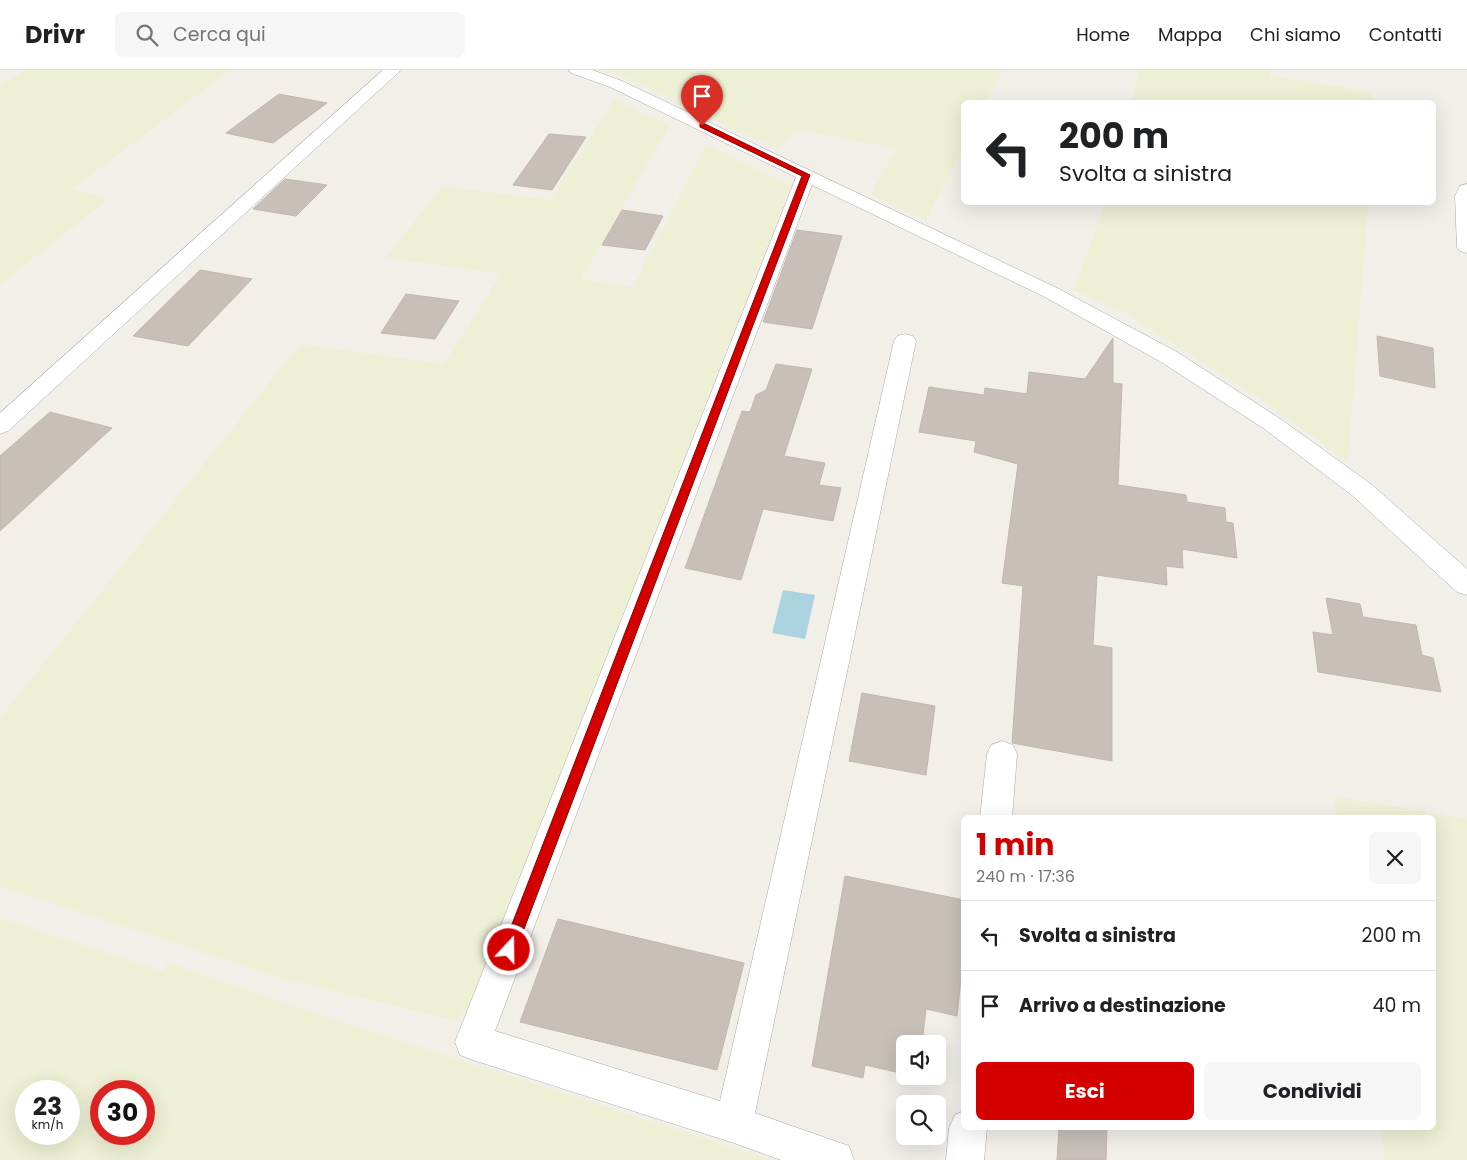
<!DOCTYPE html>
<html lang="it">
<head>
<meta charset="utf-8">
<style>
	body { margin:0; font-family:Poppins,sans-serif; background:#f6f6f6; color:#202124; height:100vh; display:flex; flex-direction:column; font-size:19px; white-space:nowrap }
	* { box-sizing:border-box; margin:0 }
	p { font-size:16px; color:#757577 }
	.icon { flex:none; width:28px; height:28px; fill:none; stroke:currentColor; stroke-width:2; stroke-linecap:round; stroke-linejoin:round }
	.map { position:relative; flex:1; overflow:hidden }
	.details { position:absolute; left:961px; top:745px; width:475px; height:315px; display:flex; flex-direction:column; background:#fff; border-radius:8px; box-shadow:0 5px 20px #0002 }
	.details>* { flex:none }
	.guide { position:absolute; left:961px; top:30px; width:475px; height:105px; border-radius:8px; box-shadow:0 5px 20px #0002; background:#fff; color:#202124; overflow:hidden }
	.fabs { position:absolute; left:896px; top:965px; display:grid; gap:10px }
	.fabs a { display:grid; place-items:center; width:50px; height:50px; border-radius:8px; background:#fff; box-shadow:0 5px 20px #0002; font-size:25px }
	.speed { position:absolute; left:15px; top:1010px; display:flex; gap:10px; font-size:25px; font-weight:700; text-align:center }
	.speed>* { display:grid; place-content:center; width:65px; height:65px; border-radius:50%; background:#fff; box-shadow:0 5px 20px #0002; line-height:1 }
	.speed small { font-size:12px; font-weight:400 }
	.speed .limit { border:8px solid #d22; background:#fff; color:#111 }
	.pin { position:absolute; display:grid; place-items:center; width:42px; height:42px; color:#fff; margin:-51px -21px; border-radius:50% 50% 50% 0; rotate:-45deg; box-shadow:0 0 5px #0007 }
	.pin .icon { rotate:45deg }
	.me { position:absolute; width:55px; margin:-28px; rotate:21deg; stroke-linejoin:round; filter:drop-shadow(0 0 4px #0008) }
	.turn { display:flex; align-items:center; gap:18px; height:105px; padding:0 15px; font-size:22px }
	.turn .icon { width:65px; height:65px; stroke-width:2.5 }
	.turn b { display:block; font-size:35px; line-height:42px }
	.round { display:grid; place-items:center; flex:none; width:52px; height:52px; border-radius:8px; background:#f6f6f6 }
	.summary { display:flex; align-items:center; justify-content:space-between; height:85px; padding:0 15px }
	h1 { font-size:30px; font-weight:700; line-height:38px; color:#d40000 }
	.cta { display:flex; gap:10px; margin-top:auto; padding:10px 15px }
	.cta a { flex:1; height:58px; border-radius:8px; background:#d40000; color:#fff; font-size:20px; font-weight:700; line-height:58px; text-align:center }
	.cta a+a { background:#f6f6f6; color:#202124 }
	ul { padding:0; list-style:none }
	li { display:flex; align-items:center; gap:15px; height:70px; padding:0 15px; border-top:1px solid #e0e0e0 }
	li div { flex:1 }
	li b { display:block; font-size:19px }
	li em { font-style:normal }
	header { display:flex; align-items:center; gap:30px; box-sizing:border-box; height:70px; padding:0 25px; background:#fff; border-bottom:1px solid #e0e0e0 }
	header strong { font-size:24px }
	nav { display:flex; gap:28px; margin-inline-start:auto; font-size:18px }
	.search { width:350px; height:45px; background:#f6f6f6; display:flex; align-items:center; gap:12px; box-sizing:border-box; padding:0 18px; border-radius:8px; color:#757577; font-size:19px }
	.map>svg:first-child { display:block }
</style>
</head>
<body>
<header>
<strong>Drivr</strong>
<div class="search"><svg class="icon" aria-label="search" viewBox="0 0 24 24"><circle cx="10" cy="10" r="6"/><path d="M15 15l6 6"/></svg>Cerca qui</div>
<nav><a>Home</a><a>Mappa</a><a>Chi siamo</a><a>Contatti</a></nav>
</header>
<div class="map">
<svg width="1467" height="1090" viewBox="0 0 1467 1090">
	<rect width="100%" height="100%" fill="#f2efe9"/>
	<path fill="#eef0d5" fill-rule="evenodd" d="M26 0H230L72 119 109 129 0 214V15Z
		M609 0H1003L986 32H964V76L926 150 870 125 896 79 795 59 780 80Z
		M1139 0H1270V6L1373 22 1372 32H1131Z
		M614 30 670 55 581 209 633 217 706 74 791 116 468 938 456 951 277 907 0 816V648L300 274 444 294 501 204 386 188 442 116 550 130Z
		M1105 133H1368L1348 391 1268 334 1125 243 1074 220Z
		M1334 726 1467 749V1090H1385L1381 1058H1434V748L1337 747Z
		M0 848 163 901 168 893 317 944 771 1090H0ZM26 1021H69V1064H26ZM101 1021H144V1064H101Z"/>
	<path fill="#aad3df" d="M783 520 815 525 805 569 772 563Z"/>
	<path fill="#c7bfb8" stroke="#c4b6ab" d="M279 24 327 33 273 73 226 63Z
		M549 64 586 67 552 120 513 115Z
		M285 109 327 115 296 146 253 139Z
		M622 140 663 146 645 180 602 175Z
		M797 160 842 166 812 259 763 252Z
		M200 200 252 209 188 276 133 266Z
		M406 224 459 231 435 269 381 263Z
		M1377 266 1433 278 1435 318 1380 306Z
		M1113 268V313L1122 314 1118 415 1186 425 1187 432 1225 438 1226 452 1233 453 1237 488 1182 479 1183 498 1166 496 1167 515 1097 505 1093 575 1112 578V691L1012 673 1023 516 1002 513 1018 394 974 382 976 371 919 362 929 317 984 325 985 318 1027 324 1029 302 1085 309Z
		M776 294 812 299 784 386 825 393 819 415 841 418 833 451 763 439 741 510 685 498 742 341 750 342 756 325 766 320Z
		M50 342 112 358 0 461V386Z
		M1326 528 1360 534 1363 547 1416 555 1422 585 1433 588 1441 622 1318 602 1313 562 1333 565Z
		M862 623 935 636 926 705 849 691Z
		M845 806 964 830V880L957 946 926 939 922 974H905V1004L865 995 863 1008 812 996Z
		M558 849 744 893 717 1000 520 952Z
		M1059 1058H1107L1106 1090H1057Z"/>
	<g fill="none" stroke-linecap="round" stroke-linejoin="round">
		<g stroke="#a9a9a9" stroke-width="1">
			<path id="minor" d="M383 0H401L8 361 0 364V343Z
				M569 0H592L622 11 1059 219 1177 282 1279 348 1371 414 1467 499V525L1457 522 1353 426 1263 358 1161 292 1045 227 812 115 495 961 720 1031 894 271 897 266 905 264 913 266 916 271 755 1043 849 1076 854 1090H781L734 1073 473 990 460 985 455 972 796 107 610 17 571 3Z
				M1467 114V183L1460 181 1457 177 1455 126 1460 116Z
				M1002 671 1013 675 1017 684 1012 748H980L987 684 991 675Z
				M964 1041V1058H987L984 1090H946L949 1058 955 1045Z"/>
		</g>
		<use href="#minor" fill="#fff" fill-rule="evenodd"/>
	</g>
	<path fill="#d40000" stroke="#8a0000" d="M700 54H705L810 105 516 880 514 885 509 887 504 885 502 880 802 106 700 57Z"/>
</svg>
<div class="fabs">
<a><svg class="icon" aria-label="sound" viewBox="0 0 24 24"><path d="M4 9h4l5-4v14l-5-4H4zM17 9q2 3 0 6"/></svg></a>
<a><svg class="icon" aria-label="search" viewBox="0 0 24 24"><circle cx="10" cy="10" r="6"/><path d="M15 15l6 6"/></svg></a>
</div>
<div class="speed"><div>23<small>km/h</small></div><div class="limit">30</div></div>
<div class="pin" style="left:702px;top:56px;background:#d93025"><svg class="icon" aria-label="arrive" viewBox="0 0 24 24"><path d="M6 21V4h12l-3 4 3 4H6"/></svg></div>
<svg class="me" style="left:509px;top:880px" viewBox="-20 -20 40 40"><circle r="17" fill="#d40000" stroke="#fff" stroke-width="3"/><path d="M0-11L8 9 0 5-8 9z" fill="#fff"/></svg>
<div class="guide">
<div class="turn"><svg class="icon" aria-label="left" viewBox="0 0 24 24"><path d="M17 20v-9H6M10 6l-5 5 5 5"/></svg><div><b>200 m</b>Svolta a sinistra</div></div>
</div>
<section class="details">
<div class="summary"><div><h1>1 min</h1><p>240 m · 17:36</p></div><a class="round"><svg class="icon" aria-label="close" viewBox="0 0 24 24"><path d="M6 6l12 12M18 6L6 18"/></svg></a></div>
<ul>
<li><svg class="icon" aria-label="left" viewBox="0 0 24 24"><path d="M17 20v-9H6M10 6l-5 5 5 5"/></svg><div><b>Svolta a sinistra</b></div><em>200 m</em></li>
<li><svg class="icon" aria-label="arrive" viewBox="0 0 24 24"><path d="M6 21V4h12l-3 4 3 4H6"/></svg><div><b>Arrivo a destinazione</b></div><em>40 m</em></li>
</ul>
<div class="cta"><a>Esci</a><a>Condividi</a></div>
</section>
</div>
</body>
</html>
